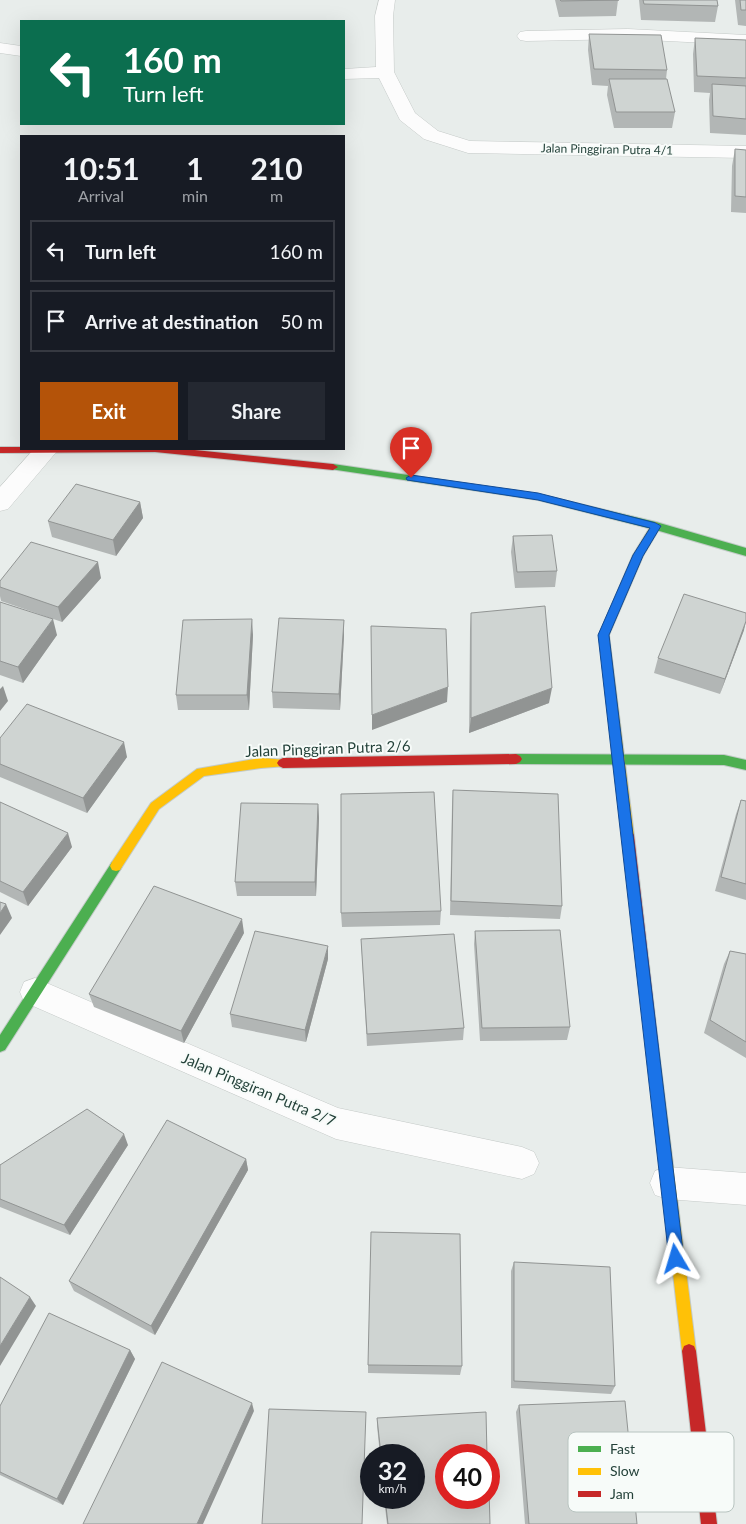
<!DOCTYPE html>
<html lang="en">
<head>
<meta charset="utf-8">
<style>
	body { margin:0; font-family:Lato,sans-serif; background:#242831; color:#f1f3f6; height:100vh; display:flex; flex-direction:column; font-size:19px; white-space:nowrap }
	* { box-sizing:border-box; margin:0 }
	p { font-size:16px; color:#9ea1a6 }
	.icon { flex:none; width:28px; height:28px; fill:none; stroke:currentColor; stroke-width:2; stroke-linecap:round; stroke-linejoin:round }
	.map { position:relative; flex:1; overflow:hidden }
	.sheet { position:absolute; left:20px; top:135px; width:325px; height:315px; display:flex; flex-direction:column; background:#171b24; border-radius:0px; box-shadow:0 5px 20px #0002 }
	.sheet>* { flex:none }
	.top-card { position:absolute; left:20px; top:20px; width:325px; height:105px; border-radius:0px; box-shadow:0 5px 20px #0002; background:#0b6e4f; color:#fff; overflow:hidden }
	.speed { position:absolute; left:360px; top:1444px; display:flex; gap:10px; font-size:25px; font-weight:700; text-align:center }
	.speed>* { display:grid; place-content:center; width:65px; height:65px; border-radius:50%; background:#171b24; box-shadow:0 5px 20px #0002; line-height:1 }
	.speed small { font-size:12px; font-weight:400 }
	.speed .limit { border:8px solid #d22; background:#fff; color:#111 }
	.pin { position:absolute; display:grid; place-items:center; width:42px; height:42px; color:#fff; margin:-51px -21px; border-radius:50% 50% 50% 0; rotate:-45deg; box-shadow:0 0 5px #0007 }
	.pin .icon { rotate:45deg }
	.me { position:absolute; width:55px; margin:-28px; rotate:353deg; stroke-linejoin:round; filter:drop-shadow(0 0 4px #0008) }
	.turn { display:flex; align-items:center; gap:18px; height:105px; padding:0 20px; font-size:22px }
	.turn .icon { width:65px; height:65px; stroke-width:2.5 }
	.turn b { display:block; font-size:35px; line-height:42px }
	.eta { display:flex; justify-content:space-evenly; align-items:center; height:85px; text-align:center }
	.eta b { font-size:30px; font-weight:700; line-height:35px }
	.button { display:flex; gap:10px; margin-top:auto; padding:10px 20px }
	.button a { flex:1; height:58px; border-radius:0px; background:#b45309; color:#fff; font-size:20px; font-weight:700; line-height:58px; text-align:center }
	.button a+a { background:#242831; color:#f1f3f6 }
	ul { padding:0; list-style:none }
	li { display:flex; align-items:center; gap:15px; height:62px; margin:0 10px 8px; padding:0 10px; border:2px solid #363941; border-radius:0px }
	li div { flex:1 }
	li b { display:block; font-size:19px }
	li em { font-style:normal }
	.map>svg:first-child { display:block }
</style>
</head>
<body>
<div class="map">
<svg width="746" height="1524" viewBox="0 0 746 1524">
	<rect width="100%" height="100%" fill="#e8edeb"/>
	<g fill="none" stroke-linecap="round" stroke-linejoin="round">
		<g stroke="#c5cac8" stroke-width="1">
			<path id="street" d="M379 0H395L393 16 394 72 415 113 438 131 470 141 746 146V158L468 153 424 139 400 120 379 78 344 79V69L376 67 375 16Z
				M628 29 746 35V45L628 39 526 41 520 40 517 36 520 32 526 31Z
				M0 43 21 46V56L0 53Z
				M34 449 58 450 8 509 0 511V487Z
				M35 978 338 1108 522 1147 534 1152 539 1163 534 1174 522 1179 336 1139 24 1002 20 992 24 982Z
				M667 1167 746 1173V1205L667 1199 655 1195 650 1183 655 1171Z"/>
		</g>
		<g stroke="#c3cbc8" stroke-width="2">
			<path id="fast" d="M333 464 538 494 656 522 746 548V556L656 530 538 500 330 469 328 467Z
				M516 754 724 755 746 760V770L724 765 516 764 512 762 510 759 512 756Z
				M116 861 120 862 122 866 120 870 5 1050 0 1052V1035L112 862Z"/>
		</g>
		<g stroke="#c3cbc8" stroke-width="2">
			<path id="slow" d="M656 522 661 526 643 556 609 635 634 835 632 838 628 840 624 838 622 835 599 635 633 555 652 524Z
				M261 758 287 760 289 763 287 766 261 768 204 776 159 809 120 870 116 871 112 870 110 866 112 862 151 803 197 769Z
				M653 1045 658 1047 659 1051 696 1351 694 1356 689 1358 684 1356 682 1351 647 1051 648 1047Z"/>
		</g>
		<g stroke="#c3cbc8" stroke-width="2">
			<path id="jam" d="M0 447H21V449H185L333 464 338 467 333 470 155 452 0 453Z
				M516 754 520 756 522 759 520 762 516 764 283 768 279 766 277 763 279 760 283 758Z
				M628 830 632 832 634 835 659 1051 658 1055 653 1057 648 1055 647 1051 622 835 624 832Z
				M689 1344 694 1346 696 1351 717 1524H701L682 1351 684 1346Z"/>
		</g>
		<use href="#street" fill="#fcfcfc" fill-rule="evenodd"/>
		<use href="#fast" fill="#4caf50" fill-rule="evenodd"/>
		<use href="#slow" fill="#ffc107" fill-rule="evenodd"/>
		<use href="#jam" fill="#c62828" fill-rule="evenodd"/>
	</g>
	<path fill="#b2b6b5" d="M555 0H618L616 16 559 17Z
		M639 0H717L718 6 715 22 641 20Z
		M735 0H746V26L738 25Z
		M589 34 667 70 666 79 675 112 672 128H614L607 95 608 86 592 85 588 50Z
		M695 38 746 40V135L710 133 709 100 710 93 694 92 693 54Z
		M735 149 746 150V213L731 212 732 166Z
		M140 502 143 518 116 556 52 537 48 521Z
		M513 536 557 571 555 587 515 588 511 552Z
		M101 578 62 622 1 601 0 596V581Z
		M0 602 57 635 23 683 0 675Z
		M471 613 549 703 469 733 470 629Z
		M344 620V635L340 710 273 708 272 692Z
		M744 630 720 694 654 673 658 658Z
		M253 635 249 710H178L176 695Z
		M0 738 127 757 87 813 0 777Z
		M453 790 562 906 560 919 450 915 452 805Z
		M741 800 746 801V900L715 891 736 814Z
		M0 802 72 847 28 906 0 892Z
		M318 804 319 818 316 896H237L235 882Z
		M441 911 440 925 342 927 341 913Z
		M475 931 570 1027 567 1040 480 1041 474 944Z
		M244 933 184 1043 94 1007 89 994Z
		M361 939 464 1028 463 1040 367 1046Z
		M730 951 746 954V1058L704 1033 724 964Z
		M328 959 306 1042 232 1027 230 1014Z
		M128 1145 70 1235 0 1207V1165Z
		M246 1159 248 1170 155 1335 74 1291 69 1281Z
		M514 1262 615 1386 611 1394 511 1388V1271Z
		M130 1350 135 1359 63 1505 0 1475V1406Z
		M368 1365 462 1366 460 1375 368 1373Z
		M519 1405 637 1524H525L516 1412Z
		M377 1418 490 1524H387L384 1498H414V1455H380L377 1426Z"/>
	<path fill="#919493" d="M140 502 143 518 116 556 113 540Z
		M98 562 101 578 62 622 58 607Z
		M53 619 57 635 23 683 18 667Z
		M252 619 253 635 249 710 247 695Z
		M344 620V635L340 710 339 694Z
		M746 621 744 630 720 694 725 679Z
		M3 686 8 701 0 711V689Z
		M448 687 447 702 372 730V715Z
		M552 688 549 703 469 733 471 718Z
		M124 742 127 757 87 813 83 798Z
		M318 804 319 818 316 896 315 882Z
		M68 833 72 847 28 906 23 892Z
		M6 904 12 918 0 935V913Z
		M242 919 244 933 184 1043 181 1031Z
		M328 946V959L306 1042 305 1030Z
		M124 1134 128 1145 70 1235 64 1225Z
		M246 1159 248 1170 155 1335 151 1326Z
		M30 1297 36 1306 0 1366V1346Z
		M130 1350 135 1359 63 1505 57 1499Z
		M252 1403 254 1411 203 1524H197Z"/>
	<path fill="#cfd4d2" stroke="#919493" d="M560 0H619L561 1Z
		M643 0H717L718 6 644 4Z
		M740 0H746V10H741Z
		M589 34 661 35 667 70 594 69Z
		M695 38 746 40V78L697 76Z
		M609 79H667L675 112H616Z
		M712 84 746 86V119L713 116Z
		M735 149 746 150V197L735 196Z
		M76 484 140 502 113 540 48 521Z
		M552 535 557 571 517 572 513 536Z
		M31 542 98 562 58 607 0 587V581Z
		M684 594 746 613V621L725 679 658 658Z
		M0 602 53 619 18 667 0 661Z
		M545 606 552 688 471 718V613Z
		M279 618 344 620 339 694 272 692Z
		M252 619 247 695H176L183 620Z
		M371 626 446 629 448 687 372 715Z
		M27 704 124 742 83 798 0 764V738Z
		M453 790 558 794 562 906 451 901Z
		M434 792 441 911 341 913V794Z
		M741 800 746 801V884L721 877Z
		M0 802 68 833 23 892 0 881Z
		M241 803 318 804 315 882H235Z
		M154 886 242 919 181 1031 89 994Z
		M0 902 6 904 0 913Z
		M560 930 570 1027 482 1028 475 931Z
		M255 931 328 946 305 1030 230 1014Z
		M454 934 464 1028 367 1034 361 939Z
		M730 951 746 954V1042L710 1020Z
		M87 1109 124 1134 64 1225 0 1199V1165Z
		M167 1120 246 1159 151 1326 69 1281Z
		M371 1232 460 1234 462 1366 368 1365Z
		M514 1262 610 1267 615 1386 514 1381Z
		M0 1277 30 1297 0 1346Z
		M49 1313 130 1350 57 1499 0 1472V1406Z
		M162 1362 252 1403 197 1524H83Z
		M625 1401 637 1524H529L519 1405Z
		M269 1409 366 1412 362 1524H262Z
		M486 1412 487 1455H446V1498H489V1489L490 1524H388L385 1498H414V1455H381L377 1418Z"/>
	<path fill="#1a73e8" stroke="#114b97" d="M411 475 538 493 656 523 661 526 643 556 609 635 684 1259 682 1264 676 1266 671 1264 669 1259 598 635 633 555 650 528 538 500 407 480 406 478Z"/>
	<g text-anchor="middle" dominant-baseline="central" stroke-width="4" stroke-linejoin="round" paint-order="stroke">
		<g font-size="12" fill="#24423a" stroke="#f7fbf9">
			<text transform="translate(607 149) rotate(1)">Jalan Pinggiran Putra 4/1</text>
		</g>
		<g font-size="15" fill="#24423a" stroke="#f7fbf9">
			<text transform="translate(328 748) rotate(-2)">Jalan Pinggiran Putra 2/6</text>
			<text transform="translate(259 1089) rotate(23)">Jalan Pinggiran Putra 2/7</text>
		</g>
	</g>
	<rect x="568" y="1432" width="166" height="80" rx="8" fill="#f7fbf9" stroke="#b8c4c0" stroke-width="1"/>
	<rect x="578" y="1446" width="23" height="6" fill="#4caf50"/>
	<rect x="578" y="1468" width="23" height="7" fill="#ffc107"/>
	<rect x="578" y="1491" width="23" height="6" fill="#c62828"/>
	<g font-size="14" fill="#24423a">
		<text x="610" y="1454">Fast</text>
		<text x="610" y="1476">Slow</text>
		<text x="610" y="1499">Jam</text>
	</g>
</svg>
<div class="speed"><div>32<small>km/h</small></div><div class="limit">40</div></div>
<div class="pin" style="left:411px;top:478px;background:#d93025"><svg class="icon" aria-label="arrive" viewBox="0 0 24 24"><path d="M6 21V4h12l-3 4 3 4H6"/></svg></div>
<svg class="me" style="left:676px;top:1259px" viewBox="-20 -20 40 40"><path d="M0-17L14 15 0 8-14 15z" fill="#1a73e8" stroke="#fff" stroke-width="4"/></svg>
<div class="top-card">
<div class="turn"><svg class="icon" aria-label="left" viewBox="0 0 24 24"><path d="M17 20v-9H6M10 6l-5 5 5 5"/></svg><div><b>160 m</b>Turn left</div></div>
</div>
<section class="sheet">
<div class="eta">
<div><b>10:51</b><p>Arrival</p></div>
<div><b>1</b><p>min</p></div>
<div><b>210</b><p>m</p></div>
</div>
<ul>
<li><svg class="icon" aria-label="left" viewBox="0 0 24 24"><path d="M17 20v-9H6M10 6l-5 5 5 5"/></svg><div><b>Turn left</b></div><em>160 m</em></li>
<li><svg class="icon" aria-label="arrive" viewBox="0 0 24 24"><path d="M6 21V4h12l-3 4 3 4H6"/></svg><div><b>Arrive at destination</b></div><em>50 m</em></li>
</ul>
<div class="button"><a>Exit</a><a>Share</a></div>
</section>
</div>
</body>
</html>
